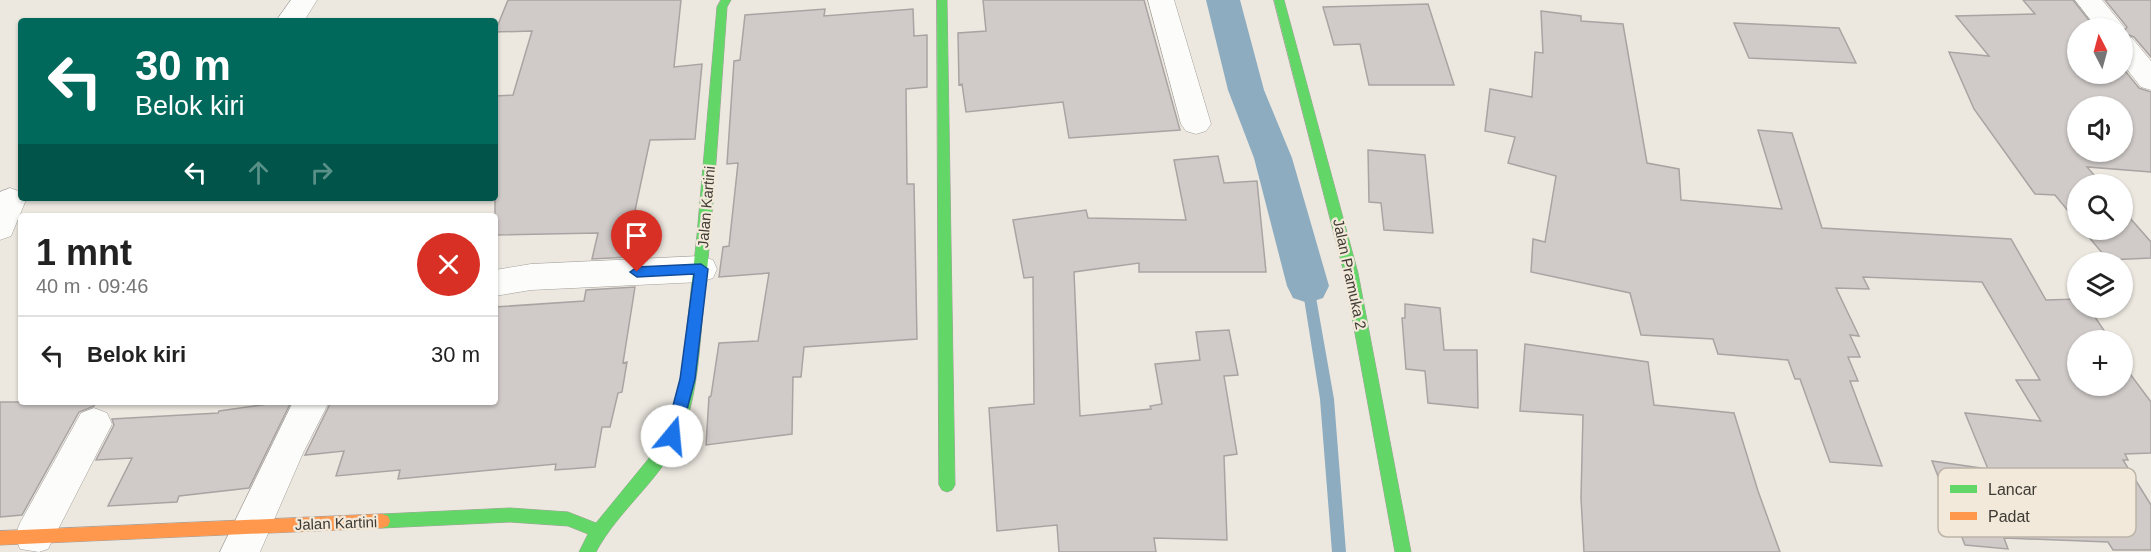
<!DOCTYPE html>
<html lang="id">
<head>
<meta charset="utf-8">
<style>
	body { margin:0; font-family:Helvetica,sans-serif; background:#f2f2f2; color:#222; height:100vh; display:flex; flex-direction:column; font-size:22px; white-space:nowrap }
	* { box-sizing:border-box; margin:0 }
	p { font-size:20px; color:#767676 }
	.icon { flex:none; width:33px; height:33px; fill:none; stroke:currentColor; stroke-width:2; stroke-linecap:round; stroke-linejoin:round }
	.map { position:relative; flex:1; overflow:hidden }
	.drawer { position:absolute; left:18px; top:213px; width:480px; height:192px; display:flex; flex-direction:column; background:#fff; border-radius:6px; box-shadow:0 2px 4px #0004 }
	.drawer>* { flex:none }
	.hud { position:absolute; left:18px; top:18px; width:480px; height:183px; border-radius:6px; box-shadow:0 2px 4px #0004; background:#00695c; color:#fff; overflow:hidden }
	.needle { width:39px; rotate:354deg }
	.buttons { position:absolute; left:2067px; top:18px; display:grid; gap:12px }
	.buttons a { display:grid; place-items:center; width:66px; height:66px; border-radius:50%; background:#fff; box-shadow:0 2px 4px #0004; font-size:30px }
	.pin { position:absolute; display:grid; place-items:center; width:51px; height:51px; color:#fff; margin:-62px -26px; border-radius:50% 50% 50% 0; rotate:-45deg; box-shadow:0 0 6px #0007 }
	.pin .icon { rotate:45deg }
	.me { position:absolute; width:66px; margin:-33px; rotate:17deg; stroke-linejoin:round; filter:drop-shadow(0 0 4px #0008) }
	.turn { display:flex; align-items:center; gap:21px; height:126px; padding:0 18px; font-size:27px }
	.turn .icon { width:78px; height:78px; stroke-width:2.5 }
	.turn b { display:block; font-size:42px; line-height:51px }
	.lanes { display:flex; align-items:center; height:57px; padding:0 18px; background:#0003; justify-content:center; gap:30px; direction:ltr }
	.lanes .off { opacity:.35 }
	.round { display:grid; place-items:center; flex:none; width:63px; height:63px; border-radius:32px; background:#f2f2f2 }
	.summary { display:flex; align-items:center; justify-content:space-between; height:102px; padding:0 18px }
	h1 { font-size:36px; font-weight:800; line-height:45px }
	ul { padding:0; list-style:none }
	li { display:flex; align-items:center; gap:18px; height:78px; padding:0 18px; border-top:2px solid #e0e0e0 }
	li div { flex:1 }
	li b { display:block; font-size:22px }
	li em { font-style:normal }
	.map>svg:first-child { display:block }
</style>
</head>
<body>
<div class="map">
<svg width="2151" height="552" viewBox="0 0 2151 552">
	<rect width="100%" height="100%" fill="#ece8e0"/>
	<g fill="none" stroke-linecap="round" stroke-linejoin="round">
		<path fill="#8eacbf" fill-rule="evenodd" d="M1308 281 1312 283 1314 286 1334 399 1346 552H1332L1320 399 1302 286 1304 283Z"/>
		<path fill="#8eacbf" fill-rule="evenodd" d="M1206 0H1240L1264 90 1292 158 1329 286 1323 298 1308 303 1293 298 1287 286 1254 158 1228 90Z"/>
	</g>
	<path fill="#d0cbc9" stroke="#a9a4a2" stroke-width="1.5" fill-rule="evenodd" d="M508 0H681L674 67 702 64 695 139 650 140 633 220 652 219 646 256 592 259 598 233 495 235V96L513 95 532 31 495 32Z
		M983 0H1144L1180 130 1069 138 1063 102 966 112 962 84 959 85 958 33 986 31Z
		M2023 0H2073L2095 28H2078V74H2122V67L2139 88 2151 92V172L2087 167 2102 184H2078V223L2055 195 2035 194 1974 109 1949 52 1989 56 1956 16 2035 14ZM2078 106H2122V152H2078Z
		M2105 0H2151V57L2134 37 2123 33 2127 27Z
		M1428 4 1454 85H1369L1360 44 1334 45 1323 7Z
		M825 9 824 16 913 9 914 36 927 35V87L906 89 907 184H914L917 339 804 347 801 377H793L792 434 706 445 709 397 711 396 719 343 758 341 769 273 719 277 723 247 729 246 738 163 727 164 734 61 740 60 745 15Z
		M1541 11 1581 16V21L1623 24 1647 163 1679 169 1681 200 1782 209 1758 130 1792 133 1822 228 2011 239 2046 300 2078 299V308H2089L2107 335H2102L2106 340H2078V386H2122V363L2151 402V453L2125 454 2128 460H2123L2151 505V550H2113L2108 542 2004 538 2008 549 1965 545 1932 461 1988 469 1965 413 2041 421 2016 380H2040L1982 282 1863 277 1869 289 1836 288 1859 336 1850 335 1860 357H1848L1858 381H1850L1882 466 1830 462 1800 379H1795L1788 360 1718 354 1713 339 1641 335 1630 293 1531 272 1533 239 1545 242 1556 176 1508 163 1515 137 1485 131 1490 89 1532 97 1535 52 1543 53Z
		M1734 23 1839 28 1856 63 1749 58Z
		M1368 150 1425 155 1433 233 1384 230 1381 203 1369 202Z
		M1218 156 1224 183 1257 181 1266 272H1139V263L1074 272 1080 416 1151 409 1150 406 1162 404 1155 364 1200 360 1196 332 1229 330 1238 375 1224 376 1237 454 1224 456 1227 540 1154 538 1156 552H1059L1057 525 997 531 989 408 1034 404 1033 277 1024 278 1013 220 1086 210 1088 218 1186 220 1174 160Z
		M2122 209 2151 242V258L2108 260 2083 230H2122Z
		M635 287 623 363 627 362 622 392 618 393 610 427H602L595 467 555 470 556 464 398 479 400 470 336 476 344 451 305 455 331 402H495V307L584 301 586 290Z
		M1405 304 1440 308 1444 350H1477L1478 408 1428 403 1425 371 1406 369 1402 318H1405Z
		M1525 344 1648 362 1654 405 1734 413 1758 491 1780 552H1584L1581 498 1583 415 1520 411Z
		M0 402H96L94 406 79 412 22 515 0 517Z
		M282 402H291L249 488 179 496 177 502 108 506 132 458 96 460 114 425 112 419 218 413 219 411Z"/>
	<g fill="none" stroke-linecap="round" stroke-linejoin="round">
		<g stroke="#a39f9a" stroke-width="1">
			<path id="street" d="M291 0H317L304 21H276Z
				M1148 0H1174L1211 124 1206 131 1196 134 1186 131 1181 124Z
				M2075 0H2102L2125 28 2122 31V28H2097Z
				M2122 35 2132 38 2151 61V90L2141 87 2122 63Z
				M10 188 21 192V198L26 200 11 236 0 240V192Z
				M701 256 713 260 717 269 713 278 701 282 531 290 495 296V270L531 264Z
				M293 402H329L303 453 260 552H220Z
				M94 408 107 413 112 424 48 549 39 552 20 549 15 536 20 523 81 413Z"/>
		</g>
		<g stroke="#a39f9a" stroke-width="1">
			<path id="fast" d="M721 0H731L727 7C720 105 714 203 704 301 699 346 699 393 681 435 661 480 619 509 596 552H579L588 534 568 526 510 522 382 528 376 526 374 521 376 516 382 514 510 508 568 512 596 523 659 446 676 405 682 374 697 235 717 7Z
				M937 0H947L955 485 952 490 947 492 942 490 939 485Z
				M1274 0H1284L1358 273 1411 552H1395L1344 273Z"/>
		</g>
		<g stroke="#a39f9a" stroke-width="1">
			<path id="slow" d="M382 514 388 516 390 521 388 526 382 528 0 545V531Z"/>
		</g>
		<use href="#street" fill="#fcfcfa" fill-rule="evenodd"/>
		<use href="#fast" fill="#63d668" fill-rule="evenodd"/>
		<use href="#slow" fill="#ff974d" fill-rule="evenodd"/>
	</g>
	<path fill="#1a73e8" stroke="#114b97" stroke-width="1.5" d="M701 264 708 269 695 379 680 436 678 441 672 442 667 441 665 436 680 379 694 274 637 277 630 272 637 267Z"/>
	<g text-anchor="middle" dominant-baseline="central" stroke-width="4.5" stroke-linejoin="round" paint-order="stroke">
		<g font-size="15" fill="#3e3a34" stroke="#f2e9da">
			<text transform="translate(706 207) rotate(-85)">Jalan Kartini</text>
			<text transform="translate(1350 274) rotate(78)">Jalan Pramuka 2</text>
			<text transform="translate(336 523) rotate(-2)">Jalan Kartini</text>
		</g>
	</g>
	<rect x="1938" y="468" width="198" height="69" rx="9" fill="#f2e9da" stroke="#bcb4a8" stroke-width="1.5"/>
	<rect x="1950" y="485" width="27" height="8" fill="#63d668"/>
	<rect x="1950" y="512" width="27" height="8" fill="#ff974d"/>
	<g font-size="16" fill="#3e3a34">
		<text x="1988" y="495">Lancar</text>
		<text x="1988" y="522">Padat</text>
	</g>
</svg>
<div class="buttons">
<a><svg class="needle" viewBox="-14 -14 28 28"><path d="M0-13l5 13h-10z" fill="#e53935"/><path d="M0 13l5-13h-10z" fill="#767676"/></svg></a>
<a><svg class="icon" aria-label="sound" viewBox="0 0 24 24"><path d="M4 9h4l5-4v14l-5-4H4zM17 9q2 3 0 6"/></svg></a>
<a><svg class="icon" aria-label="search" viewBox="0 0 24 24"><circle cx="10" cy="10" r="6"/><path d="M15 15l6 6"/></svg></a>
<a><svg class="icon" aria-label="layers" viewBox="0 0 24 24"><path d="M12 4l9 5-9 5-9-5zM3 14l9 5 9-5"/></svg></a>
<a>+</a>
</div>
<div class="pin" style="left:637px;top:272px;background:#d93025"><svg class="icon" aria-label="arrive" viewBox="0 0 24 24"><path d="M6 21V4h12l-3 4 3 4H6"/></svg></div>
<svg class="me" style="left:672px;top:436px" viewBox="-20 -20 40 40"><circle r="19" fill="#fff"/><path d="M0-13L10 11 0 6-10 11z" fill="#1a73e8"/></svg>
<div class="hud">
<div class="turn"><svg class="icon" aria-label="left" viewBox="0 0 24 24"><path d="M17 20v-9H6M10 6l-5 5 5 5"/></svg><div><b>30 m</b>Belok kiri</div></div>
<div class="lanes"><svg class="icon" aria-label="left" viewBox="0 0 24 24"><path d="M17 20v-9H6M10 6l-5 5 5 5"/></svg><svg class="icon off" aria-label="ahead" viewBox="0 0 24 24"><path d="M12 20V5M6 11l6-6 6 6"/></svg><svg class="icon off" aria-label="right" viewBox="0 0 24 24"><path d="M7 20v-9h11M14 6l5 5-5 5"/></svg></div>
</div>
<section class="drawer">
<div class="summary"><div><h1>1 mnt</h1><p>40 m · 09:46</p></div><a class="round" style="background:#d93025;color:#fff"><svg class="icon" aria-label="close" viewBox="0 0 24 24"><path d="M6 6l12 12M18 6L6 18"/></svg></a></div>
<ul>
<li><svg class="icon" aria-label="left" viewBox="0 0 24 24"><path d="M17 20v-9H6M10 6l-5 5 5 5"/></svg><div><b>Belok kiri</b></div><em>30 m</em></li>
</ul>
</section>
</div>
</body>
</html>
